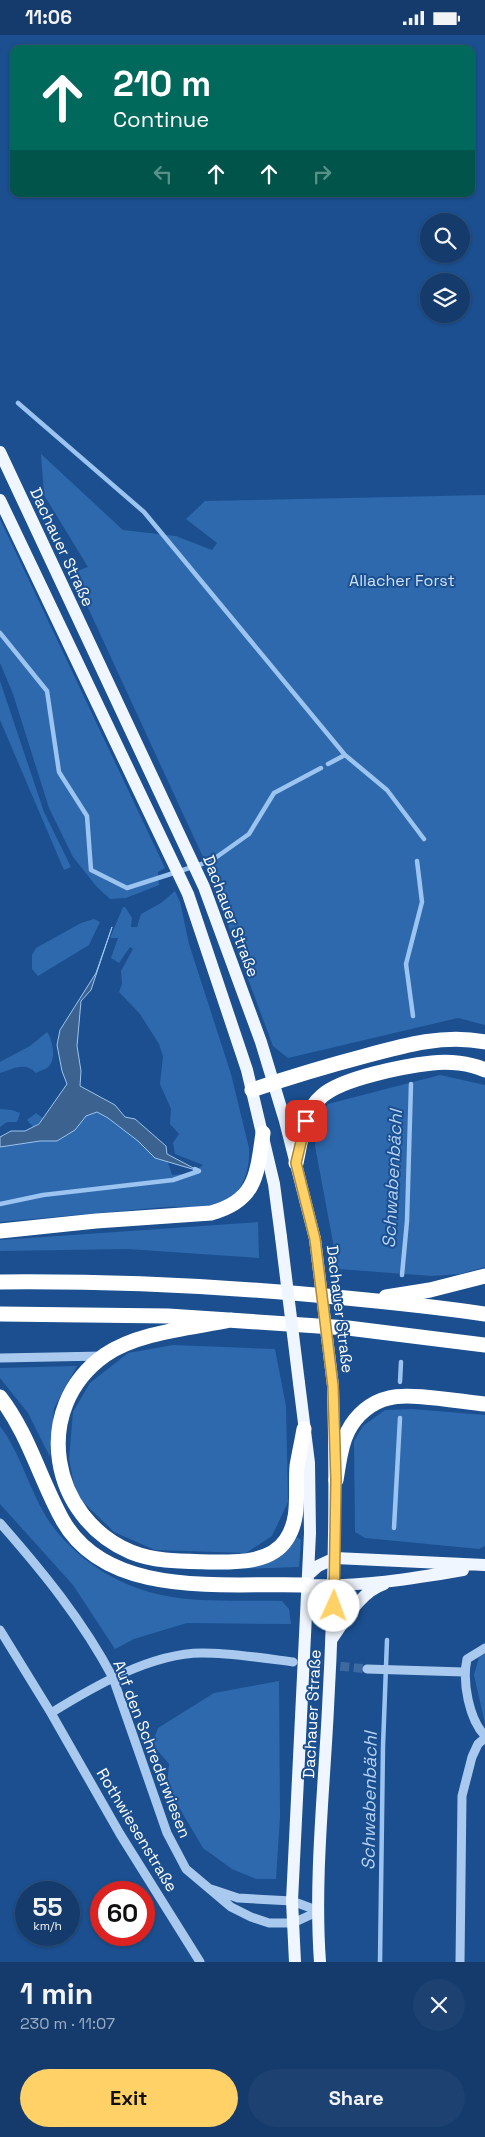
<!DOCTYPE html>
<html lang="en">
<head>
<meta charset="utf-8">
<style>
	body { margin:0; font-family:"Space Grotesk",sans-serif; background:#1d4271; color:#f1f3f6; height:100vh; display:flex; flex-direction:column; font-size:19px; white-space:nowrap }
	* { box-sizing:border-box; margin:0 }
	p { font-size:16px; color:#9dadc1 }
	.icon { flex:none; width:28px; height:28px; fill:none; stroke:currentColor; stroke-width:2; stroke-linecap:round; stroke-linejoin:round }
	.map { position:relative; height:1927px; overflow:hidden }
	.details { display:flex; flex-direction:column; background:#143b6b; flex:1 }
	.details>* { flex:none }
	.guide { position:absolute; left:10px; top:10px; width:465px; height:152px; border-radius:10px; box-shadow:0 1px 4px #0004,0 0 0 1px #33557e; background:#00695c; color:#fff; overflow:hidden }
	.controls { position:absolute; left:420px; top:178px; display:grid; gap:10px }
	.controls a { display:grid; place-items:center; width:50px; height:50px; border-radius:50%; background:#143b6b; box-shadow:0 1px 4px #0004,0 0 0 1px #33557e; font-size:25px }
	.speed { position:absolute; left:15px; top:1846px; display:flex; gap:10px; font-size:25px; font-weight:700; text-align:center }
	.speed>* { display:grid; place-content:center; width:65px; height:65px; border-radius:50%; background:#143b6b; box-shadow:0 1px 4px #0004,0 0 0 1px #33557e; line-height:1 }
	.speed small { font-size:12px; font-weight:400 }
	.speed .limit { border:8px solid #d22; background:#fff; color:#111 }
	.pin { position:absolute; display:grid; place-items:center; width:42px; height:42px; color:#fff; margin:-21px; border-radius:10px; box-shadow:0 2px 8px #0006 }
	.me { position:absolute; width:55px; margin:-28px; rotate:2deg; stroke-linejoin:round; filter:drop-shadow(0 0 4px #0008) }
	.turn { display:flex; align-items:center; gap:18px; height:105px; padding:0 20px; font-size:22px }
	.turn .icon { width:65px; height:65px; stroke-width:2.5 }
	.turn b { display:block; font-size:35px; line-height:42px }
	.lanes { display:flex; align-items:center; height:48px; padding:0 20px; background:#0003; justify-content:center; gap:25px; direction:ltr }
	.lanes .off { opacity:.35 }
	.round { display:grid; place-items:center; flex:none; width:52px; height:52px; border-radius:26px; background:#1d4271 }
	.head { display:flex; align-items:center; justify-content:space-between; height:85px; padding:0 20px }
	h1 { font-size:30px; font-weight:700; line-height:38px }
	.button { display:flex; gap:10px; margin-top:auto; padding:10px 20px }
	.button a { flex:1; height:58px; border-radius:30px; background:#ffd166; color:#111; font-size:20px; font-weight:700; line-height:58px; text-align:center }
	.button a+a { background:#1d4271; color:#f1f3f6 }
	.status { display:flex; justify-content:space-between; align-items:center; height:35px; padding:0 25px; background:#143b6b; direction:ltr }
	.status svg { height:14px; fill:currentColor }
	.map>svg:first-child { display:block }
</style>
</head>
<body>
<div class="status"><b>11:06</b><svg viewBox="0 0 49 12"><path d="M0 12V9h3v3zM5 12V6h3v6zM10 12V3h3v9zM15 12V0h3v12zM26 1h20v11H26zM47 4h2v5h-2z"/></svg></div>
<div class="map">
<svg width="485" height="1927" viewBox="0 0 485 1927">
	<rect width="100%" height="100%" fill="#1b4f8f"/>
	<path fill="#2e69ad" d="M41 419 123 495 176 501 212 515 217 508 186 484 205 466 485 460V990L458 983 288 1023 273 1011 202 820 72 538 88 532 44 460Z
		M0 484 165 833 158 837 159 850 126 863 110 864 97 852 73 822 49 773 13 659 0 628Z
		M0 646 44 777 71 832 64 835 0 685Z
		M175 856 180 867 189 909 231 1039 249 1113C250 1132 245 1155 226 1166 209 1175 183 1171 165 1172 110 1177 55 1182 0 1187V1112L40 1106H57L75 1095 86 1081 97 1077 108 1083 138 1106 155 1123 168 1127 172 1140 193 1138 203 1130 175 1119 173 1108 179 1099 170 1089 171 1074 160 1049 163 1021 159 1009 140 979 119 957 122 949 121 936 133 914 130 912 119 928 111 923 118 903H110L123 872H125L132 883 131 892H137L141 879 161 868Z
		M94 884 100 887 89 910 38 941 32 934V920L36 913 81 888Z
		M47 997C53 1005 57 1026 47 1033 44 1035 39 1036 36 1038 25 1026 13 1034 0 1038V1027L30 1011Z
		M440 1040 485 1050V1232L460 1239 432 1241 338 1234 315 1111 318 1086 328 1069Z
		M0 1074 12 1075 20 1078 17 1087H7L0 1092Z
		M36 1078 44 1084 33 1092 27 1085Z
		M258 1187 259 1223 127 1214 0 1216V1205Z
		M173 1310 275 1314 286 1371 288 1467 272 1501 246 1518 155 1515 114 1497 76 1460 69 1424 73 1377 90 1348 128 1318Z
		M77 1331 54 1373 50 1422 28 1378 0 1343V1333Z
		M412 1374 485 1380V1511L479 1514 365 1503 355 1497 354 1406 363 1391 385 1375Z
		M0 1391C22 1420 30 1459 51 1489 76 1524 118 1551 161 1560 200 1568 242 1565 282 1566L289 1574 291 1589 187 1588 134 1604 115 1614 73 1550 0 1469Z
		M297 1502 301 1505 299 1532 202 1535 282 1518Z
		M485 1619V1689L474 1640 479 1622Z
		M279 1646 280 1782 276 1844H256L232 1834 203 1813 167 1752 169 1729 152 1709 158 1693 214 1658Z"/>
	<path fill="#3c6290" stroke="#9cc4f0" d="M112 892 91 955 81 966 77 1011 81 1036 80 1051 115 1070 125 1082 135 1084 166 1111 167 1119 199 1136 155 1123 138 1106 108 1083 97 1077 86 1081 75 1095 57 1106H40L0 1112V1102L11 1096H25L39 1089 67 1049 62 1036 57 1010 60 995 96 938Z"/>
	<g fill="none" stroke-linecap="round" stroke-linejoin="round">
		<path stroke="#9cc4f0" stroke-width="4.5" d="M18 368 144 477 345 720
			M0 598 47 656 59 737 87 781 91 835 127 853 211 826 249 799 274 758 321 733
			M328 729 345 720 387 755 424 804
			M413 981 406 929 422 867 417 826
			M0 1169 43 1160 173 1145 199 1136 195 1134
			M402 1240 407 1186 411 1049
			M400 1347 401 1327
			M394 1493 400 1383
			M380 1927 383 1711 387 1605"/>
		<path stroke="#3d69a0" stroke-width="9" stroke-dasharray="9 4.5" stroke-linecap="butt" d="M300 1627 367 1634"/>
		<path stroke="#a9c9ee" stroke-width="9" d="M0 1323 104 1321
			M0 1488C43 1537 83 1586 113 1643L167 1798 186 1834 231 1872 251 1882 269 1888H293L319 1876
			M0 1595 51 1678 120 1799 200 1927
			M485 1613 467 1624C462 1647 469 1684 485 1701
			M367 1634 464 1637
			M51 1678C93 1652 151 1618 202 1618 232 1618 263 1623 293 1627
			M211 1854 238 1863 292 1866 319 1876
			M460 1927 462 1761 472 1722 478 1709 485 1703"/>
		<path stroke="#f0f6ff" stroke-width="12" d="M0 417 204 852 261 1007 285 1086 315 1204
			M0 465 188 859 247 1035 274 1149 281 1202
			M308 1540 318 1531 335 1523 485 1530
			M307 1550C360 1552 411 1544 463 1535
			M332 1604C346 1584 360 1557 384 1549
			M295 1927 292 1866 310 1498 309 1428 299 1348
			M320 1927C314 1845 324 1755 328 1673 334 1565 336 1458 333 1351"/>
		<path stroke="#fff" stroke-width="15" d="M252 1055C290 1042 327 1031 365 1021 405 1010 444 999 485 1007
			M296 1128C301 1106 303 1077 322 1061 342 1043 405 1031 432 1028 449 1026 470 1028 485 1035
			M0 1196 96 1186 211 1178C256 1166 257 1140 263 1098
			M0 1247C109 1246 218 1251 326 1261 379 1266 433 1271 485 1279
			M386 1262 430 1255 485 1241
			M0 1279 168 1281 348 1293 485 1310
			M231 1285C192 1293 138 1297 105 1320 30 1373 50 1483 131 1517 158 1528 188 1526 217 1527 241 1527 271 1527 286 1505 301 1483 295 1456 297 1431 299 1419 302 1406 304 1394
			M0 1362C28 1398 40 1444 62 1484 107 1566 229 1547 307 1550
			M336 1445C339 1429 340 1411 348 1396 356 1380 371 1367 389 1363 409 1357 462 1367 485 1369"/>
		<path stroke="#f0f6ff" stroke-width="12" d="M281 1202 299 1348
			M315 1204 333 1351"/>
	</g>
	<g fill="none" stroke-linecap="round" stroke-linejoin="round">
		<g stroke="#a68842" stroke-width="12">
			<path id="route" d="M306 1086 296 1128 315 1204 333 1351 336 1445 334 1571"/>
		</g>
		<use href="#route" stroke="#ffd166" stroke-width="9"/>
	</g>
	<g text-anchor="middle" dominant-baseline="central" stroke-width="4" stroke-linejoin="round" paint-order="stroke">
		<g font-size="16" fill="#fff" stroke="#1b4f8f">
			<text transform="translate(62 512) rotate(65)">Dachauer Straße</text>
			<text transform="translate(231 881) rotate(69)">Dachauer Straße</text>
			<text transform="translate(340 1274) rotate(83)">Dachauer Straße</text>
			<text transform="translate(312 1679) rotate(-87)">Dachauer Straße</text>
			<text transform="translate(152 1714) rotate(69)">Auf den Schrederwiesen</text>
			<text transform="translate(137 1795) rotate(59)">Rothwiesenstraße</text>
		</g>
		<g font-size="16" fill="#cfe3fa" stroke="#1b4f8f">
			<text x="402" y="545">Allacher Forst</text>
		</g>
		<g font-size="18" font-style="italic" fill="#b5d3f5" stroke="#1b4f8f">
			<text transform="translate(392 1144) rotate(-87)">Schwabenbächl</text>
			<text transform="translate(369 1766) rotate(-89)">Schwabenbächl</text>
		</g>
	</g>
</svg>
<div class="controls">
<a><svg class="icon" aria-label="search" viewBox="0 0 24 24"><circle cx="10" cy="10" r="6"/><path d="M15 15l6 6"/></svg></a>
<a><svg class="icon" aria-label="layers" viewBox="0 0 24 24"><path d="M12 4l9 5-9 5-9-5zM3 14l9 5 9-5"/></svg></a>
</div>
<div class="speed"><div>55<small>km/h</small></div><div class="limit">60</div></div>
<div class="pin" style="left:306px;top:1086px;background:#d93025"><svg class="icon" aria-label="arrive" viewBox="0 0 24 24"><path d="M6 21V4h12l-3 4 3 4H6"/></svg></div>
<svg class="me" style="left:334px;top:1571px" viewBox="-20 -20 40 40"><circle r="19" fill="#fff"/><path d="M0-13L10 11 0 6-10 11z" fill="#ffd166"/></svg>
<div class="guide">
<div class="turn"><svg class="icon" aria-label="ahead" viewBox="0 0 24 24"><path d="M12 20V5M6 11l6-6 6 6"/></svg><div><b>210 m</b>Continue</div></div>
<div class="lanes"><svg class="icon off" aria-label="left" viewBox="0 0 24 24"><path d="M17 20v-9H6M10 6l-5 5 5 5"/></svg><svg class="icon" aria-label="ahead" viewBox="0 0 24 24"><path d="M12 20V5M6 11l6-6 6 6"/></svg><svg class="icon" aria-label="ahead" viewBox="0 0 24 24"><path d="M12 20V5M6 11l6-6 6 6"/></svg><svg class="icon off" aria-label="right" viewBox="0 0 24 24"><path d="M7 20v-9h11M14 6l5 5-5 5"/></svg></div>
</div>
</div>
<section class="details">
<div class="head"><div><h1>1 min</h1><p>230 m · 11:07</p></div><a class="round"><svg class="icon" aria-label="close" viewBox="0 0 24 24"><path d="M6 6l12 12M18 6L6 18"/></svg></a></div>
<div class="button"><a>Exit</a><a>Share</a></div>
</section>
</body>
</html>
